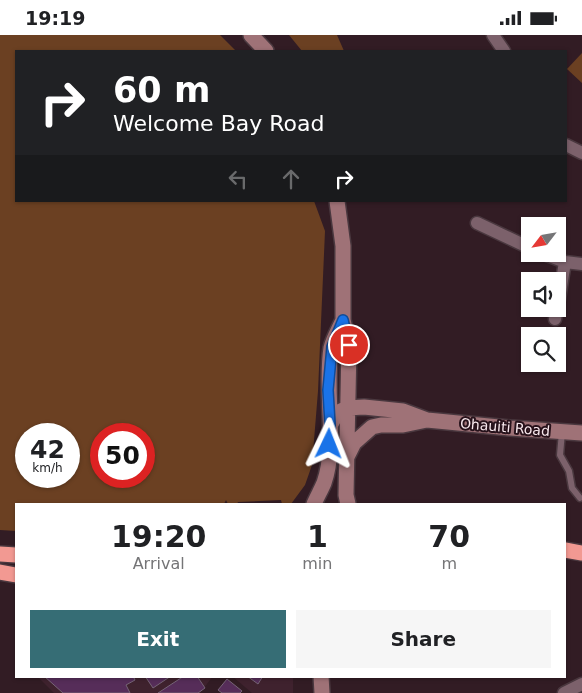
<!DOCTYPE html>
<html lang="en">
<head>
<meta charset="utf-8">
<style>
	body { margin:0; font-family:"DejaVu Sans",sans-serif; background:#f6f6f6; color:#202124; height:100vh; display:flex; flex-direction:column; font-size:19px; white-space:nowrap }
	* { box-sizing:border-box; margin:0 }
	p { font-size:16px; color:#757577 }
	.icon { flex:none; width:28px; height:28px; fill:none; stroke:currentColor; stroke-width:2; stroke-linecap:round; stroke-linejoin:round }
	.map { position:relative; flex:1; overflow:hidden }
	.side { position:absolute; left:15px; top:468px; width:551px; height:175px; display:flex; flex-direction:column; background:#fff; border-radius:0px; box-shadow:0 1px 4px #0004 }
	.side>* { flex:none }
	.top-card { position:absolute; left:15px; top:15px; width:552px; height:152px; border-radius:0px; box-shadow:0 1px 4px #0004; background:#202124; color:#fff; overflow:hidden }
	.needle { width:32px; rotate:239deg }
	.tools { position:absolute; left:521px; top:182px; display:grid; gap:10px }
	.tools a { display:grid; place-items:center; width:45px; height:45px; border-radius:0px; background:#fff; box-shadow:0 1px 4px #0004; font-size:25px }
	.speed { position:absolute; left:15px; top:388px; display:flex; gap:10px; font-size:25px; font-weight:700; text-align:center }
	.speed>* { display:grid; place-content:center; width:65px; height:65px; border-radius:50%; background:#fff; box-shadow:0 1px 4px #0004; line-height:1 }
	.speed small { font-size:12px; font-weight:400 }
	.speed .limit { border:8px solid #d22; background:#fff; color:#111 }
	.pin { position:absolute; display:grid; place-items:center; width:42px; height:42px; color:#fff; margin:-21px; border:2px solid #fff; border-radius:50%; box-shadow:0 1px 5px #0007 }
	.me { position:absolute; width:55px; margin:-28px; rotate:2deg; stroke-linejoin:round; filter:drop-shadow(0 0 4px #0008) }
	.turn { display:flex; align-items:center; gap:18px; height:105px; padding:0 15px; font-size:22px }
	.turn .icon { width:65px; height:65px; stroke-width:2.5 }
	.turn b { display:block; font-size:35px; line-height:42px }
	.lanes { display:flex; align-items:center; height:48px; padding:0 15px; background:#0003; justify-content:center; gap:25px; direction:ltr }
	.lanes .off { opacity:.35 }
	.eta { display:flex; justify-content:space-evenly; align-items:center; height:85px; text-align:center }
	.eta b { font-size:30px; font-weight:600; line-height:35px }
	.primary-button { display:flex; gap:10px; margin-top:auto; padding:10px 15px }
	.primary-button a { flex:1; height:58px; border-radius:0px; background:#366d75; color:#fff; font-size:20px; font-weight:600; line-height:58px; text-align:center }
	.primary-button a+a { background:#f6f6f6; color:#202124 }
	.status { display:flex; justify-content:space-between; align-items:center; height:35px; padding:0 25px; background:#fff; direction:ltr }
	.status svg { height:14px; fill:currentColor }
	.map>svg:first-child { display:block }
</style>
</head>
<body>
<div class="status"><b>19:19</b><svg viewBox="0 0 49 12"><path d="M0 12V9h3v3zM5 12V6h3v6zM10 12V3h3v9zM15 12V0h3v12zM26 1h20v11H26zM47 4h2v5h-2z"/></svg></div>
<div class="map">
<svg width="582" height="658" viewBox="0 0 582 658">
	<rect width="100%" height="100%" fill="#321c24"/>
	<path fill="#3f222e" d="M37 641H213L200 658H54Z
		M232 641H293V658H252Z"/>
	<path fill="#6b4022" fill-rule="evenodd" d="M0 0H220L236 16H16V166H314L325 196 318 356 312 430 305 450 291 469H282L281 465 238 467 237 469H228L226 465 224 469H16V496L0 495ZM26 399H69V441H26ZM101 399H144V441H101Z
		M289 0H337L344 16H302Z
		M582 18V48L567 34Z"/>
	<path fill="#562d59" stroke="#766477" d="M44 641H133L135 645 126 650 130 658H63Z
		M145 641H171L153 653Z
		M184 641H197L205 653 198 658H158Z
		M247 641H263L258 649Z
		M227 644 242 656 240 658H222L218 655Z"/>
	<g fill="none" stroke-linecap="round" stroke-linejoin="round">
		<g stroke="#4a383f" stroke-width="9">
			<path id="lane" d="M562 397 560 420 569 436 572 453 580 463"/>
		</g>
		<g stroke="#4a383f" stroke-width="15">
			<path id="street" d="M493 0 504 16
				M566 110 582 118
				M477 188 530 213
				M544 219 565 227 582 229
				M558 270 565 227
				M555 284 557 274
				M564 658 582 649"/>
		</g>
		<g stroke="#4a383f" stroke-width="18">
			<path id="secondary" d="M251 0 266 16
				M337 166 343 211V285L349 310 346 460 348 469
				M331 389 337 378 347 373 364 372 403 376 427 385 510 393 582 398
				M347 422 354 408 372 392 381 390H403L427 385
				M314 469C317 462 321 455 324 448 338 408 324 356 331 313 333 304 339 294 343 285
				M321 641 322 658"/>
		</g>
		<g stroke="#4a383f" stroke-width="18">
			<path id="highway" d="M565 515 582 518
				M0 519 16 520
				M0 537 16 540"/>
		</g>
		<use href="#lane" stroke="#7c616b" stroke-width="6"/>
		<use href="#street" stroke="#7c616b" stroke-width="12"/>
		<use href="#secondary" stroke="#9f7277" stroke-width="15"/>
		<use href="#highway" stroke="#f29992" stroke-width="15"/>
	</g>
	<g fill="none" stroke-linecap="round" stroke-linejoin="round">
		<g stroke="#114b97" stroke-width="12">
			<path id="route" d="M329 409 330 389 328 355 332 312 343 285 349 310"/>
		</g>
		<use href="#route" stroke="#1a73e8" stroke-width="9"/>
	</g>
	<g text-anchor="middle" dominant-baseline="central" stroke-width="4" stroke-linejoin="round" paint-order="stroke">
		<g font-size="14" fill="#f7e7ec" stroke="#27121b">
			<text transform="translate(505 392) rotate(5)">Ohauiti Road</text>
		</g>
	</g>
</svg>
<div class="tools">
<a><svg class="needle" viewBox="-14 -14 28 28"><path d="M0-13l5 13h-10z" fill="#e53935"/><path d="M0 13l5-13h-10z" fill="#757577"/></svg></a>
<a><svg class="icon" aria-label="sound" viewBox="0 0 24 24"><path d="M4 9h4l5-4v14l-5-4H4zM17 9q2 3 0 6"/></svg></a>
<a><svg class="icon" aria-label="search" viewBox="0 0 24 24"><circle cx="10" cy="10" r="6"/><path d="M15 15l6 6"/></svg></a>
</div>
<div class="speed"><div>42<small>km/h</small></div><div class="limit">50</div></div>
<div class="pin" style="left:349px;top:310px;background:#d93025"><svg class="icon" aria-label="arrive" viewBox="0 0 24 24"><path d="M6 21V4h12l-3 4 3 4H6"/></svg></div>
<svg class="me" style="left:329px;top:409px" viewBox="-20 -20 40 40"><path d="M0-17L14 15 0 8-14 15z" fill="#1a73e8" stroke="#fff" stroke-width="4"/></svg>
<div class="top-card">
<div class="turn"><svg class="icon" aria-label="right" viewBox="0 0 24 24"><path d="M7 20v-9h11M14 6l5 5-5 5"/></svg><div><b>60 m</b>Welcome Bay Road</div></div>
<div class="lanes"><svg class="icon off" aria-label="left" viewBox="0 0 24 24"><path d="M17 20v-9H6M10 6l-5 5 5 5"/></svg><svg class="icon off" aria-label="ahead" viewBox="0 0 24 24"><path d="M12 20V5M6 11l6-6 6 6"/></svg><svg class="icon" aria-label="right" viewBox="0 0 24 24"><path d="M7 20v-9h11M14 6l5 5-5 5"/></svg></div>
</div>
<section class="side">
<div class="eta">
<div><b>19:20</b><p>Arrival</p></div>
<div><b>1</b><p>min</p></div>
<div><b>70</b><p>m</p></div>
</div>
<div class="primary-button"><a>Exit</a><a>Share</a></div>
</section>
</div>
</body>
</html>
